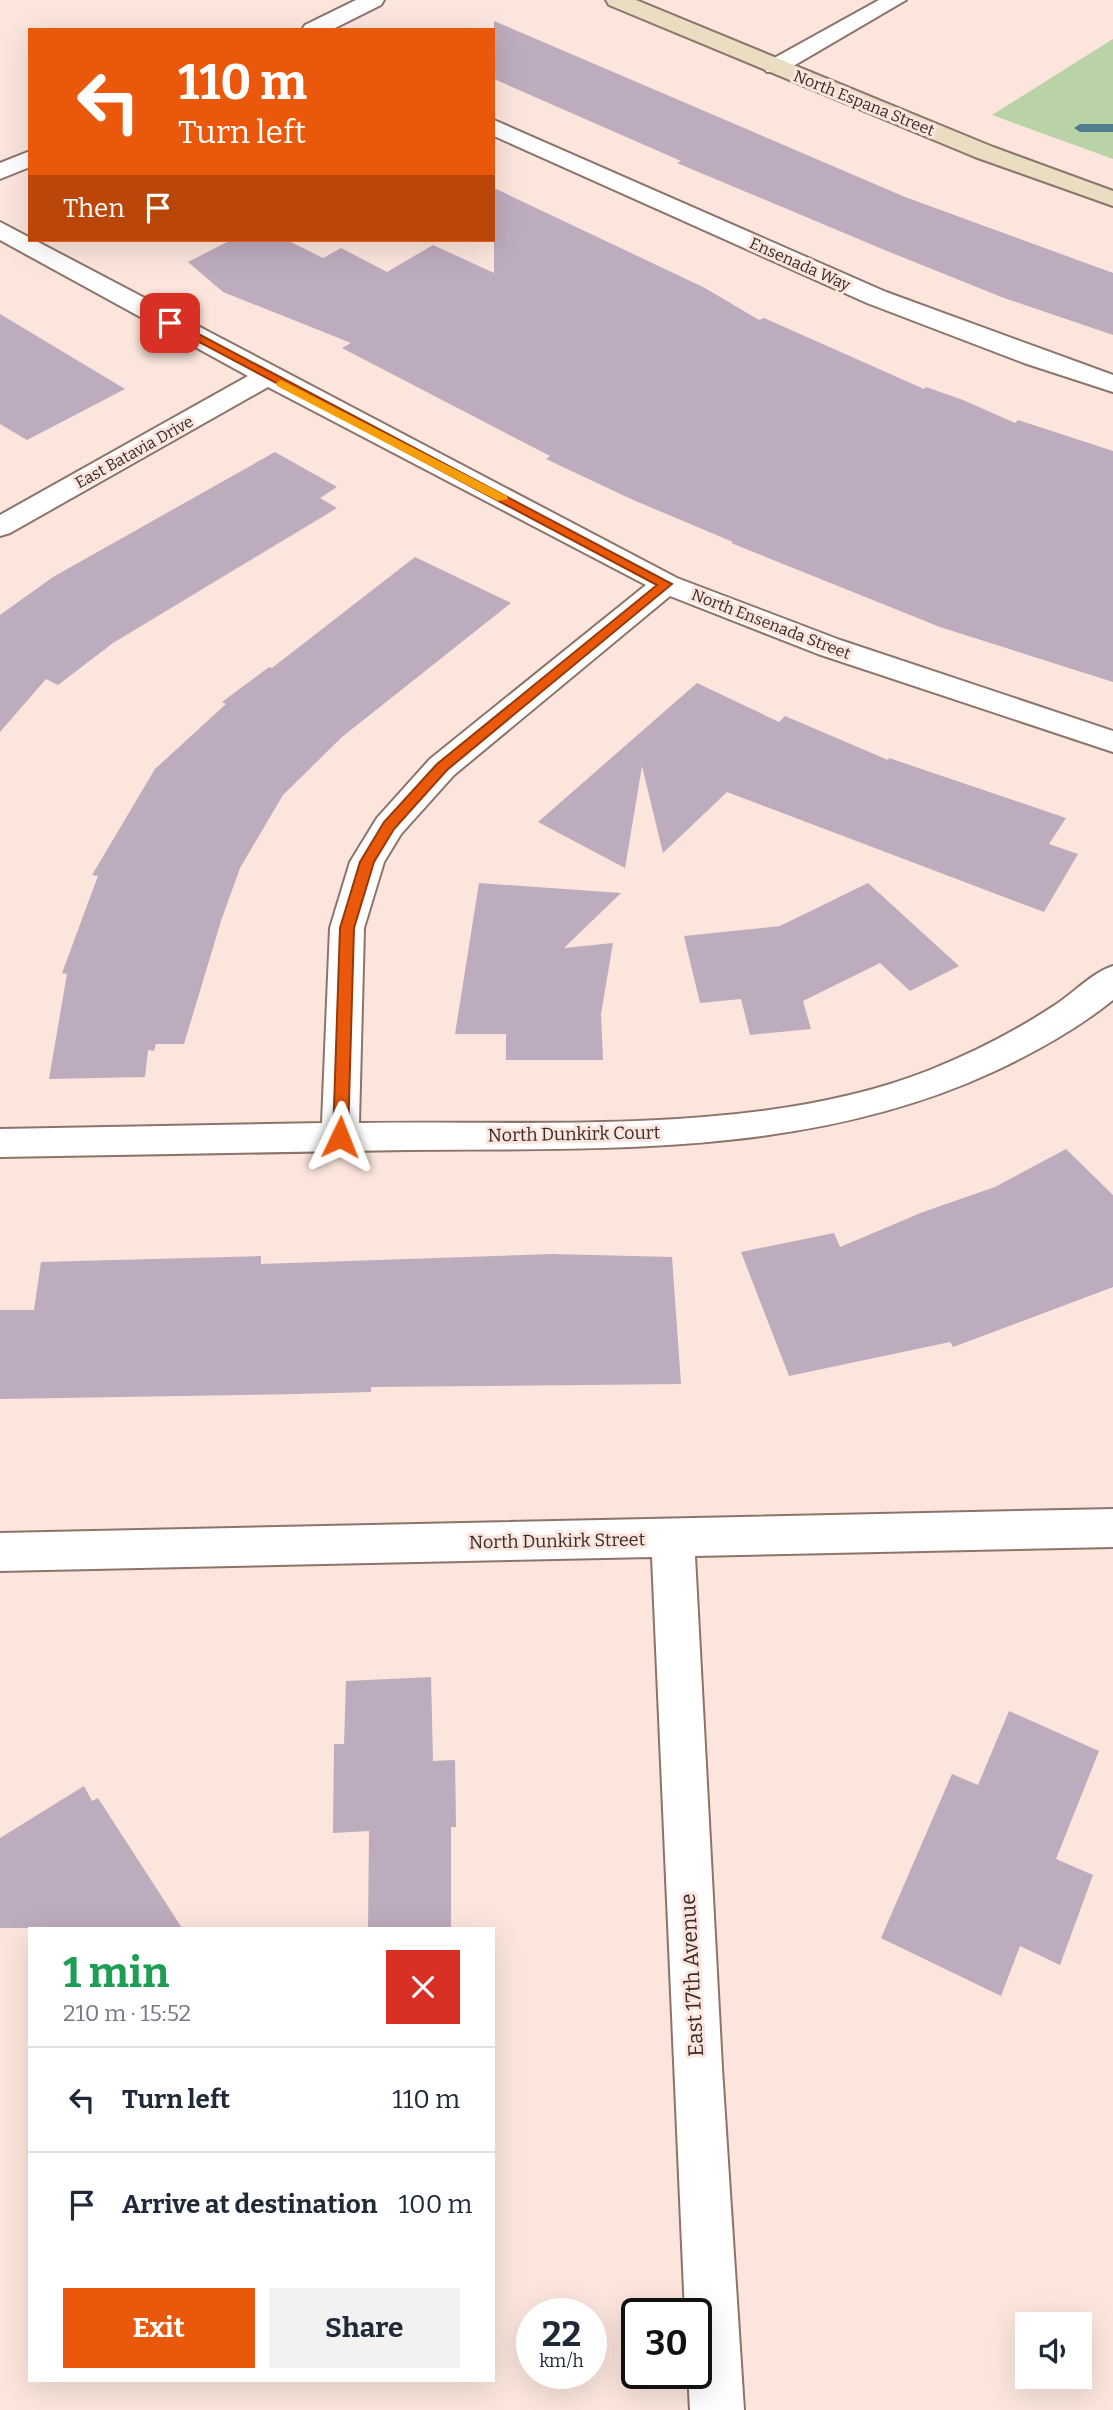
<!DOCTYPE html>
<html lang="en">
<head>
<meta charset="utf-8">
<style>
	body { margin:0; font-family:Bitter,serif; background:#f2f2f3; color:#1f2937; height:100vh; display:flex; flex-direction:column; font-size:26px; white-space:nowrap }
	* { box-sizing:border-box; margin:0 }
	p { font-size:23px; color:#747a83 }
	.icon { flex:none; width:38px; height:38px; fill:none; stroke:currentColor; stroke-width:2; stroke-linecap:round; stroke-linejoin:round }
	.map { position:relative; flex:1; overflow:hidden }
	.side { position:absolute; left:28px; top:1927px; width:467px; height:455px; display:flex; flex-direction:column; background:#fff; border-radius:0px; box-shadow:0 7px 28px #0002 }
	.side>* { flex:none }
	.top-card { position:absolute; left:28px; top:28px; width:467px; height:214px; border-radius:0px; box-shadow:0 7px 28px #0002; background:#ea580c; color:#fff; overflow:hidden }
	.tools { position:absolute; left:1015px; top:2312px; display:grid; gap:14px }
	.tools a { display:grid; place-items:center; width:77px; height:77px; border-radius:0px; background:#fff; box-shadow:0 7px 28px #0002; font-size:35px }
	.speed { position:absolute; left:516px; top:2298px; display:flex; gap:14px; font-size:35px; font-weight:700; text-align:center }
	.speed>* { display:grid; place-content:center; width:91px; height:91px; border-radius:50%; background:#fff; box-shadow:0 7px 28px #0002; line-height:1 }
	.speed small { font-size:18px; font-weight:400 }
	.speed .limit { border:4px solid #111; border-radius:10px; background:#fff; color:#111 }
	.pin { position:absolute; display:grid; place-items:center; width:60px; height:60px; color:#fff; margin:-30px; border-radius:14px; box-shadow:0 4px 10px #0006 }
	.me { position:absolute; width:77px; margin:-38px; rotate:2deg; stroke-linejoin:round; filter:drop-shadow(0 0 5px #0008) }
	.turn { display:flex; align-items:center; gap:24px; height:147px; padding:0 35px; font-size:32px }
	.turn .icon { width:91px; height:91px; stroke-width:2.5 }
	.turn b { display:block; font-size:49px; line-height:60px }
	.then { display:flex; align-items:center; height:66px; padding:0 35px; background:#0003; gap:14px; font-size:26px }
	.round { display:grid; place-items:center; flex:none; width:74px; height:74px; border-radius:0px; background:#f2f2f3 }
	.overview { display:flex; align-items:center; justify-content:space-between; height:119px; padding:0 35px }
	h1 { font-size:42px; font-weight:700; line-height:52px; color:#1e9e55 }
	.action { display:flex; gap:14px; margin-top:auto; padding:14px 35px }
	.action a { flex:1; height:80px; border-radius:0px; background:#ea580c; color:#fff; font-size:28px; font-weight:700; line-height:80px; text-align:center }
	.action a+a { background:#f2f2f3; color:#1f2937 }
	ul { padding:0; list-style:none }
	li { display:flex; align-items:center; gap:21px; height:105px; padding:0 35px; border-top:2px solid #e0e1e3 }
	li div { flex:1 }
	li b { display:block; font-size:26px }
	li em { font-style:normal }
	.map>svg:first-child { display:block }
</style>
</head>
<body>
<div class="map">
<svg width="1113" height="2410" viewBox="0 0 1113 2410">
	<rect width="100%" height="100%" fill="#fbe5dc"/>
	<path fill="#bad3a6" d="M1113 39V159L992 115Z"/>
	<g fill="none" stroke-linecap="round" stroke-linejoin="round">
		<path fill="#4f7f8d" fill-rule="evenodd" d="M1113 124V132H1080L1074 128 1080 124Z"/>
	</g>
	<path fill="#bdabbe" d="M494 21 905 197 1113 273V335L1004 298 887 251 677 163 681 161 494 79Z
		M494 188 705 288 759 320 764 318 924 389 926 387 963 400 1015 423 1018 420 1113 451V682L940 627 731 543 733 542 631 499 546 459 550 456 342 348 351 343 223 292 188 262 231 240H287L323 258 341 248 387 272 433 245 494 273Z
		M0 314 125 389 27 440 0 424Z
		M275 452 337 487 320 498 337 508 113 643 58 685 46 679 0 732V615L53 577Z
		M415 557 511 603 342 737 283 795 240 868 221 921 184 1044H156L154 1051 148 1050 145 1077 49 1079 67 974 62 973 98 876 92 875 155 769 226 704 222 702 269 667 272 668Z
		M697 683 779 722 785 716 888 760 889 758 1066 818 1049 844 1078 854 1044 912 727 792 663 853 642 766 625 868 538 822Z
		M479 883 621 893 564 948 613 943 601 1014 603 1060H506V1034H455Z
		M868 883 959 966 910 991 880 963 803 1001 811 1029 750 1035 741 999 700 1003 684 936 780 926Z
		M1066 1149 1113 1195V1287L953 1347 950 1342 789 1376 741 1252 834 1233 840 1247 923 1212 995 1187Z
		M552 1254 672 1257 681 1384 371 1387V1392L297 1394 0 1399V1310H34L41 1262 261 1256V1264Z
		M431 1677 433 1761 455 1760 456 1827H451V1928H368L369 1831 333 1833 334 1744H344L346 1681Z
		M1009 1711 1099 1751 1056 1859 1093 1875 1060 1965 1020 1946 1001 1996 881 1938 952 1774 978 1785Z
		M84 1786 92 1801 98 1798 182 1928H0V1838Z"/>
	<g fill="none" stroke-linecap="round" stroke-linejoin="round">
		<g stroke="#8d746a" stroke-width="4">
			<path id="street" d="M356 0H384L381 5 331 30H302L305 25Z
				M879 0H906L783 72H767L763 67 767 62Z
				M494 120 886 292 1113 375V392L1024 363 867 303 494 136Z
				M30 151V167L0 179V163Z
				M0 222 677 578 840 640 1113 731V752L818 654 670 596 454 775 401 834 384 862 364 928 359 1123C539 1120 761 1137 930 1070 972 1053 1014 1032 1052 1007 1072 995 1091 973 1113 966V1000C1077 1029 1037 1051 995 1071 810 1157 607 1148 408 1150 272 1152 136 1155 0 1157V1129L322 1123 330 928 350 862 377 818 430 759 646 585 268 387 10 533 0 536V515L248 376 0 240Z
				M1113 1509V1547L695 1556 722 2068 744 2410H690L688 2373H696V2314H685L652 1557 0 1571V1533Z"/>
		</g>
		<g stroke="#8d746a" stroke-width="4">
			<path id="secondary" d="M606 0H636L993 147 1113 191V206L975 157 609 5Z"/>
		</g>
		<use href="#street" fill="#fff" fill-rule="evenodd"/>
		<use href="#secondary" fill="#e9ddc2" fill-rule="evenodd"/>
	</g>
	<path fill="#ea580c" stroke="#983908" stroke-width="2" d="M167 321H174L672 584 447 770 394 829 374 862 354 928 348 1137 340 1143 333 1137 340 928 360 862 384 822 437 764 657 585 167 325Z"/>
	<path fill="#f59e0b" d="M281 380 507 496 508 499 498 501 277 386 276 383Z"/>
	<g text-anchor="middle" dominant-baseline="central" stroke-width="6" stroke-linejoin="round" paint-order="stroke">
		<g font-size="16" fill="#362b27" stroke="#fbe5dc">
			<text transform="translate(864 103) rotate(22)">North Espana Street</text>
			<text transform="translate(800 264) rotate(24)">Ensenada Way</text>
			<text transform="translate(134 452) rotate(-29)">East Batavia Drive</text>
			<text transform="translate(771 624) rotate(21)">North Ensenada Street</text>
		</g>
		<g font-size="18" fill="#362b27" stroke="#fbe5dc">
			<text transform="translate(574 1134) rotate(-1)">North Dunkirk Court</text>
			<text transform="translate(557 1541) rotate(-1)">North Dunkirk Street</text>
		</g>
		<g font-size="21" fill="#362b27" stroke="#fbe5dc">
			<text transform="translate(692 1975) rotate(-93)">East 17th Avenue</text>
		</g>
	</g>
</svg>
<div class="tools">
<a><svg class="icon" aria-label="sound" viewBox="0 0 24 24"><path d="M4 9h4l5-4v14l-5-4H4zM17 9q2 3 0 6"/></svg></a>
</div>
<div class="speed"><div>22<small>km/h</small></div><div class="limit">30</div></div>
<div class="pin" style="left:170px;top:323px;background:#d93025"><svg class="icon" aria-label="arrive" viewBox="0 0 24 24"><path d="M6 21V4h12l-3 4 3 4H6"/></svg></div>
<svg class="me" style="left:340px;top:1137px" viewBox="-20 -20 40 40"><path d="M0-17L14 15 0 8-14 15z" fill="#ea580c" stroke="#fff" stroke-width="4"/></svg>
<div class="top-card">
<div class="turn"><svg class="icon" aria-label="left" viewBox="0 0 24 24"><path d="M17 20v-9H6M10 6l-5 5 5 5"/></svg><div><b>110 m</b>Turn left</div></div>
<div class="then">Then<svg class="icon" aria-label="arrive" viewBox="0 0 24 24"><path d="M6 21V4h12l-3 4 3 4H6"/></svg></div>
</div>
<section class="side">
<div class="overview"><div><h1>1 min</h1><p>210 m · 15:52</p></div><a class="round" style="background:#d93025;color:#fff"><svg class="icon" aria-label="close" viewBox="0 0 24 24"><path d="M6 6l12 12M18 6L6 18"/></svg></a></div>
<ul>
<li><svg class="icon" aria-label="left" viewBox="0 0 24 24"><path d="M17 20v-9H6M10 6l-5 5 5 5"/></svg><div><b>Turn left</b></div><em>110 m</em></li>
<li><svg class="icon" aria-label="arrive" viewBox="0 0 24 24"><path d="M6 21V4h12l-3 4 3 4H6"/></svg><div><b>Arrive at destination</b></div><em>100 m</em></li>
</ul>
<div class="action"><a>Exit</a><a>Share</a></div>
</section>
</div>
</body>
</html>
